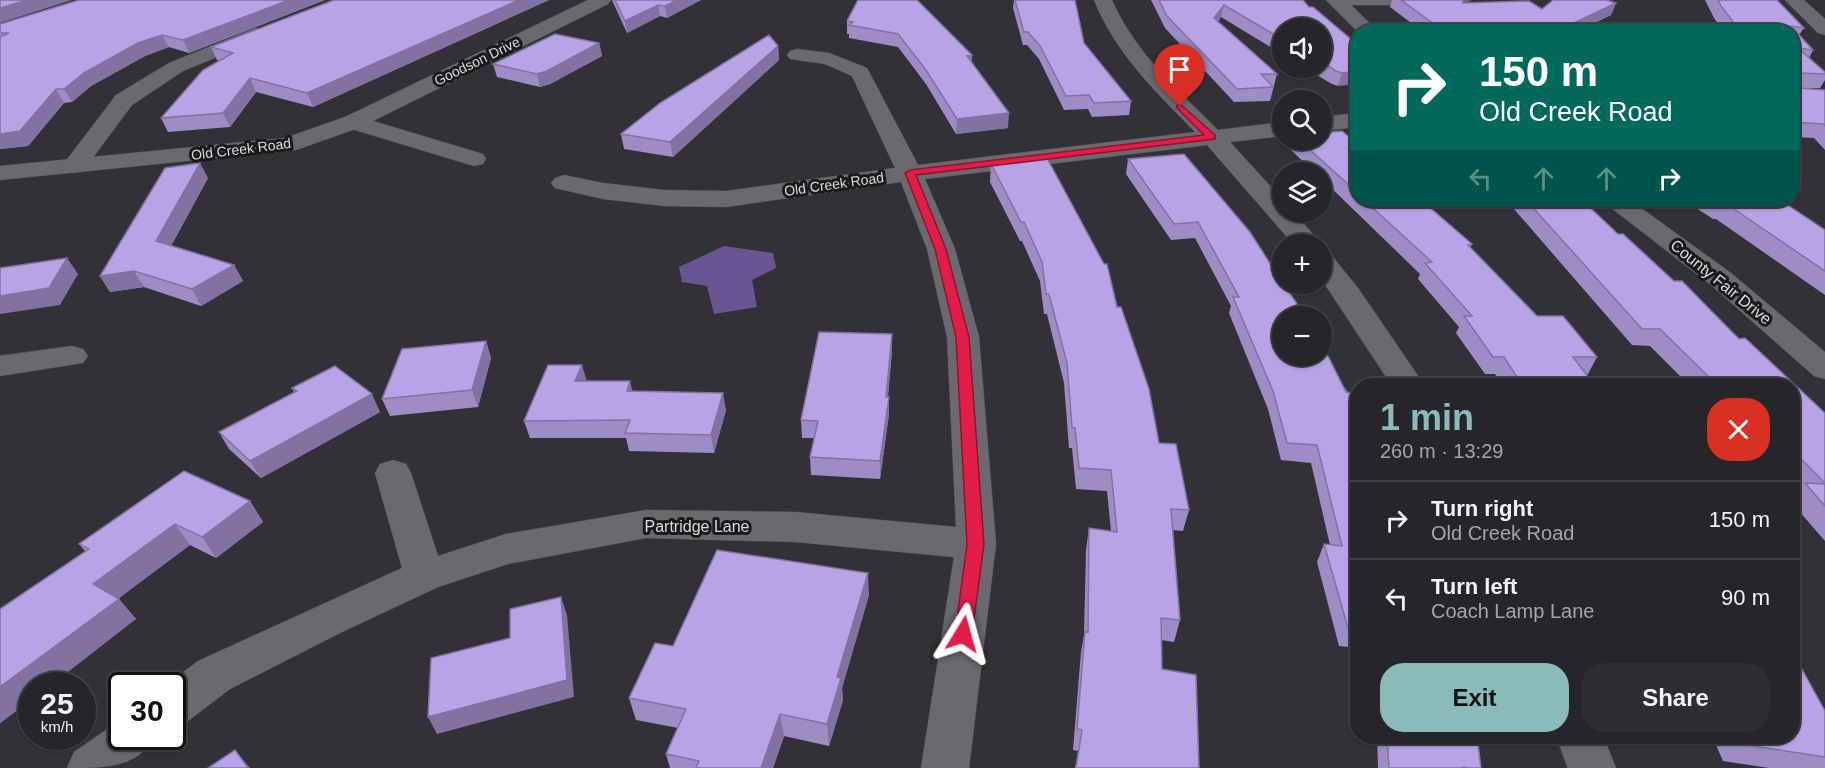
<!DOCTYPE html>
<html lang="en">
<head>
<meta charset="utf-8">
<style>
	body { margin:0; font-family:Arial,sans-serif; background:#2e2d31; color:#f1f3f6; height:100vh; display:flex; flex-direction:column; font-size:22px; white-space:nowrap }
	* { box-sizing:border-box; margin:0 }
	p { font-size:20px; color:#a4a5a8 }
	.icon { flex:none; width:33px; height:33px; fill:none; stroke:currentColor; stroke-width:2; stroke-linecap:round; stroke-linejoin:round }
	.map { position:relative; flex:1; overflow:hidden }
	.side { position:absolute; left:1350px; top:378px; width:450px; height:366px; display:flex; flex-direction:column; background:#262529; border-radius:24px; box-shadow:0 2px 4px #0004,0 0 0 2px #424246 }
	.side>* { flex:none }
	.guide { position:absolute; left:1350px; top:24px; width:450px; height:183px; border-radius:24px; box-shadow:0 2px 4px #0004,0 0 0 2px #424246; background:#00695c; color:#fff; overflow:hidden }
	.tools { position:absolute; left:1272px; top:18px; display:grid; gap:12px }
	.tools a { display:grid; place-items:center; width:60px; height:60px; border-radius:50%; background:#262529; box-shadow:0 2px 4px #0004,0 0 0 2px #424246; font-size:30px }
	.speed { position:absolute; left:18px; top:672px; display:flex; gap:12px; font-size:30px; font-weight:700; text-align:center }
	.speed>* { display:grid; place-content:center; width:78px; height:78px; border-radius:50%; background:#262529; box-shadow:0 2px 4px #0004,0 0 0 2px #424246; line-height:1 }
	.speed small { font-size:15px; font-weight:400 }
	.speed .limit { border:3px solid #111; border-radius:9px; background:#fff; color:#111 }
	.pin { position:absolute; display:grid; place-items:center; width:51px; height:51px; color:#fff; margin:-62px -26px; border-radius:50% 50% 50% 0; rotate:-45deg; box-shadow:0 0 6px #0007 }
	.pin .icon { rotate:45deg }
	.me { position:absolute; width:66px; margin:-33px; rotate:8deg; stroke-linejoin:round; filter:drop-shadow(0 0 4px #0008) }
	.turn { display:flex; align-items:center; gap:21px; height:126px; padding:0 30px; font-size:27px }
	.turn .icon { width:78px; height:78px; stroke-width:2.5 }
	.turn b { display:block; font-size:42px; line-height:51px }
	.lanes { display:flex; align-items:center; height:57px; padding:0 30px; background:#0003; justify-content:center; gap:30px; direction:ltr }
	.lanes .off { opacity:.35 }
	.round { display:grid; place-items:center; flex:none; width:63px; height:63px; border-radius:24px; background:#2e2d31 }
	.head { display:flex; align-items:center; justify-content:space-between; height:102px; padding:0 30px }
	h1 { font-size:36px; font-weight:700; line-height:45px; color:#8bbbb9 }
	.button { display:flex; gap:12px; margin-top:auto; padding:12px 30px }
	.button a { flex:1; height:69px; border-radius:24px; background:#8bbbb9; color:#111; font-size:24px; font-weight:700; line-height:69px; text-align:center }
	.button a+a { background:#2e2d31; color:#f1f3f6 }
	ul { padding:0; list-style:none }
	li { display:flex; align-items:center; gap:18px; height:78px; padding:0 30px; border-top:2px solid #424246 }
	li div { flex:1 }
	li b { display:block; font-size:22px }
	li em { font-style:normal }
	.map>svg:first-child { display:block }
</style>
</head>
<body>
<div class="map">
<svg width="1825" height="768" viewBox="0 0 1825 768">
	<rect width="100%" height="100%" fill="#333137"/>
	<path fill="#6a5592" d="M724 246 773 253 776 268 752 280 757 307 714 314 707 286 682 282 679 267Z"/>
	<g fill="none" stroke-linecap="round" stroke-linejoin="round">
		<g stroke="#504f53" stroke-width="1">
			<path id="street" d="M1094 0H1112C1136 54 1177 89 1218 130L1282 122V136L1230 142 1282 199V212H1294L1321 244H1293L1207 145 925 179 955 249 979 337 996 544 969 768H921L954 557 795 542 646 538 508 564 438 587 342 632 230 689 188 721 172 727V686H165L198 661 402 568 375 473 380 464 393 460 406 464 411 473 438 556 506 534 646 510 795 512 956 527 947 337 927 249 901 182 726 207 664 206 603 199 555 188 551 183 555 178 564 175 603 183 664 190 726 191 895 168 852 76 825 64 790 59 787 55 790 51 797 49 829 53 867 68 918 165 1195 132C1155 91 1116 54 1094 0Z
				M1326 0H1471L1462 5H1351L1379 32H1358Z
				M1785 0H1804L1825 19V35L1818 33Z
				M256 28 263 30 266 34 263 38 183 71 132 105 83 171 74 173 65 171 62 166 116 95 169 63Z
				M1358 113V127L1322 131V117Z
				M353 115 483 154 486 159 483 164 474 166 345 127 342 122 345 117Z
				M1601 200H1630L1731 273 1825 352V379L1814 376 1711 285Z
				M1322 254 1332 256 1358 288 1425 386H1392L1322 280Z
				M72 346 83 349 88 356 83 363 0 376V356Z
				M122 719V736H156C137 768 106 768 67 768L74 752Z
				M1556 736H1603L1616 768H1568Z"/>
		</g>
		<g stroke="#504f53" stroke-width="1">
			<path id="secondary" d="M588 0H611L608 4 361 127 296 150 0 180V166L285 138 345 117Z"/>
		</g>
		<use href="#street" fill="#6b6970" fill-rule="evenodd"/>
		<use href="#secondary" fill="#6b6970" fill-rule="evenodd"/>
	</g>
	<path fill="#9e8cc6" d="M79 0H325L189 53 169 47 145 56 91 86 72 102 64 103 28 146 0 149V25Z
		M334 0H549L313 107 256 92 230 127 168 132 161 118 219 61 217 60 211 47Z
		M612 0H701L667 18 660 16 627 33Z
		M858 0 972 63 1008 128 956 134 926 84 898 47 849 38V34H847V21Z
		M1014 0H1075L1084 43 1131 101 1129 115 1092 117 1088 109 1064 110 1039 59 1027 45H1023L1013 8Z
		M1151 0H1303L1309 7 1358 45 1338 86 1332 84 1305 68H1322V28H1282V54L1221 17 1218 22 1277 74 1270 101 1234 102 1165 28Z
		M1392 0H1463V3L1542 9 1608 0 1616 3 1611 15 1576 32H1423L1390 7Z
		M1705 0H1777L1804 28 1799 35 1813 50 1809 58 1825 72V80L1820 88H1799L1825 90V150L1814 138 1792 137V32H1724L1714 18Z
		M599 43 602 56 550 84 540 87 497 77 493 64Z
		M778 46 779 60 673 157 624 149 621 134Z
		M1293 140H1322L1358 144V200H1462L1431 208 1472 244 1470 248 1537 316 1597 357 1588 374H1586L1595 386H1503L1495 374H1485L1456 333 1459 327 1418 279 1420 274 1322 179V172H1314L1290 149Z
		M1184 154 1358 407V648L1339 646 1317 562 1324 544 1330 545 1311 463 1281 460 1268 409 1229 313 1231 306 1195 238 1171 240 1126 174 1128 159Z
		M991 164 1117 307 1159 443 1189 510 1183 531 1173 530 1180 620 1174 642 1161 640 1162 669 1199 768H1075L1078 751 1073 750 1081 652 1084 635 1086 550 1089 528 1111 531 1107 491 1076 489 1072 448H1069L1064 383 1047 314H1044L1040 281 1022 241H1020L990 182Z
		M208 178 171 246 234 265 243 281 201 306 144 287 110 292 100 276Z
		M1489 200H1582L1618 234 1674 281 1825 413V541L1792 503V498L1800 489 1792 482V386H1690L1650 346 1632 345 1507 201 1499 207Z
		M1684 200H1780L1825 230V295L1716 219H1713Z
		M486 341 491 358 478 407 390 416 382 399Z
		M892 351 888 397 889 414 880 479 811 475 810 457 814 438H802L801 420Z
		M586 381 726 410 714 453 629 451 626 438H530L524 421Z
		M292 388 380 412 261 478 229 449 219 432 294 392Z
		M250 501 263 522 216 558 190 545 118 598 136 619 32 686V699L0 723V609L85 551 79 544Z
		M869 595 842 688 843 700 829 746 784 736 773 768H670L666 754 678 728 636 720 629 698 673 646Z
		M1377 736H1477L1481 768H1378Z
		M1712 736H1792L1825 757V768H1769L1723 761Z"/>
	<path fill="#8172a1" d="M27 0H72L0 23V8Z
		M289 0H325L189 53 183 40Z
		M519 0H549L313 107 307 93Z
		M677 0H701L667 18 665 6Z
		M1616 3 1611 15 1576 32H1555Z
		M658 5 660 16 627 33 625 21Z
		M1224 5 1221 17 1211 30 1214 18Z
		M162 35 169 47 145 56 91 86 72 102 64 89 84 73 138 43Z
		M599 43 602 56 550 84 540 87 537 74Z
		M778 46 779 60 673 157 670 142Z
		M972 55V68L967 56Z
		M1358 71V84L1338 86 1342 73Z
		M250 78 256 92 230 127 223 113Z
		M56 89 64 103 28 146 0 149V134Z
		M1009 113 1008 128 956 134 957 119Z
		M200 163 208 178 165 257 156 241Z
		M1418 200H1462L1413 212Z
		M1502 200H1507L1499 207Z
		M67 258 78 274 60 305 0 314V296Z
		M234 265 243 281 201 306 192 289Z
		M134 271 144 287 110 292 100 276Z
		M892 334V351L886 414V397Z
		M486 341 491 358 478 407 472 390Z
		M582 365 587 382 575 381Z
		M630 381 634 398 627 391Z
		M723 393 726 410 714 453 711 435Z
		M372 394 380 412 261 478 250 461Z
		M889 397V414L880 479V461Z
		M250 501 263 522 216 558 202 537Z
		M175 524 190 545 110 605 93 584Z
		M868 573 869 595 842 688 843 700 829 746 827 724 837 677Z
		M561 597 567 615 574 697 437 734 428 717Z
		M119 599 136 619 50 686H32V699L0 723V687Z
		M780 714 784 736 773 768H761Z
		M235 750 250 768H248Z"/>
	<path fill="#b8a3e6" stroke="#8172a1" stroke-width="1.5" d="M0 0H27L0 8Z
		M79 0H289L183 40 162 35 138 43 84 73 64 89H56L20 131 0 134V37L9 33H0V24Z
		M334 0H519L307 93 250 78 223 113 161 118 203 70 233 53 211 47Z
		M615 0H677L665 6 658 5 625 21Z
		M858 0H917L972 55 967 56 1009 113 957 119 926 70 898 34 849 25 853 22 847 21Z
		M1015 0H1075L1084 43 1131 101 1094 103 1089 95 1066 96 1040 46 1028 32H1024Z
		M1159 0H1303L1309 7H1313L1358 45V71L1342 73 1336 71 1322 62V28H1282V39L1224 5 1214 18 1277 74H1261L1273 87 1237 89 1167 16Z
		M1401 0H1463V3L1529 1 1542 9 1553 0H1606L1616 3 1555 32H1445Z
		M1718 0H1777L1804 28 1791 26 1813 50 1798 48 1825 72V74L1799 73V88L1825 90V126L1823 124 1792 122V32H1741L1721 6Z
		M555 34 599 43 547 71 537 74 493 64Z
		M769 35 778 46 670 142 621 134 660 103Z
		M1342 131 1358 144V193L1299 140H1322V133Z
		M1184 154 1250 232 1282 282V284H1284L1305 316H1282V356H1322V344L1346 392 1352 393 1358 407V629L1348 628 1324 544 1342 546 1317 445 1287 443 1273 391 1233 297H1239L1198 222 1174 224 1128 159Z
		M1047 158 1104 264H1107L1117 307H1121L1149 389 1159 443 1176 444 1189 510 1171 509 1180 620 1161 618 1162 669 1196 675 1199 768H1076L1082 730 1077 729 1085 631 1088 632 1089 528 1117 532 1111 470 1079 468 1075 428 1072 427 1067 363 1049 294H1046L1042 262 1024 222H1021L991 164Z
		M200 163 156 241 234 265 192 289 134 271 100 276 165 168Z
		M1364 200H1421L1472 244 1468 245 1537 316H1563L1597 357H1573L1595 386H1523L1504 357H1493L1464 316H1472L1425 263 1432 262Z
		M1526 200H1582L1618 234H1623L1674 281H1682L1739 339 1745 338 1825 413V483L1792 450V386H1718L1660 329H1642Z
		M1716 200H1780L1825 230V271L1725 203H1722Z
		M67 258 49 288 0 296V268Z
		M819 332 892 334 886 397H889L880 461 810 457 818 421 801 420Z
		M486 341 472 390 382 399 402 349Z
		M548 365H582L575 381H630L627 391 723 393 711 435 625 433 630 420 524 421Z
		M335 366 372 394 250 461 219 432 297 391 292 388Z
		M184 471 250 501 202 537 175 524 93 584 119 599 0 687V609L89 549 79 544Z
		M1805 483 1825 484V506Z
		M717 550 868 573 837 677 841 678 827 724 780 714 761 768H696L699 761 666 754 686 709 629 698 655 643 673 646Z
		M561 597 567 680 428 717 431 658 510 638V609Z
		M1792 662H1798L1825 711V757L1740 744 1736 736H1792Z
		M1387 736H1477L1481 768H1468L1463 767V768H1389Z
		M235 750 248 768H208Z"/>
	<path fill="#e11d48" stroke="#92132f" stroke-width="1.5" d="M1180 104 1215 135V139L916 175 946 249 969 337 984 544 972 634 970 639 963 641 957 639 955 634 967 544 956 337 935 249 905 173 910 170 1204 135 1177 108V105Z"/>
	<g text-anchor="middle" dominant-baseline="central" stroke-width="6" stroke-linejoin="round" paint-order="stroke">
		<g font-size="14" fill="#dbdadd" stroke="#1a191c">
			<text transform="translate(477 61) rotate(-26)">Goodson Drive</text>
			<text transform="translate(241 149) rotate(-7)">Old Creek Road</text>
			<text transform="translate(834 184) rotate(-8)">Old Creek Road</text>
		</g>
		<g font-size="16" fill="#dbdadd" stroke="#1a191c">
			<text transform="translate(1721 282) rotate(39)">County Fair Drive</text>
			<text x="697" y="526">Partridge Lane</text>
		</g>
	</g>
</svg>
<div class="tools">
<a><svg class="icon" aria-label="sound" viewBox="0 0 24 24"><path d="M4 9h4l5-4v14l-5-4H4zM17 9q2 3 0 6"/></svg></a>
<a><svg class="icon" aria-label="search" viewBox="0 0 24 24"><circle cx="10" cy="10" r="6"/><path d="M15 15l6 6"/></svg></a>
<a><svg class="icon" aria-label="layers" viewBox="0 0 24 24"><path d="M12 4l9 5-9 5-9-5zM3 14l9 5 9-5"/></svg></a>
<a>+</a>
<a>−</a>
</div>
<div class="speed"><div>25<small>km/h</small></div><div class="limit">30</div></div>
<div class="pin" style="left:1180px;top:106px;background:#d93025"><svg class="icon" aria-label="arrive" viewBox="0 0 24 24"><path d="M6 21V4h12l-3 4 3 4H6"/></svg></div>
<svg class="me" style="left:963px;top:634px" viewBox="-20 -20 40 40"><path d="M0-17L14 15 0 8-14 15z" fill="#e11d48" stroke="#fff" stroke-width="4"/></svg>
<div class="guide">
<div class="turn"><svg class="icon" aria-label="right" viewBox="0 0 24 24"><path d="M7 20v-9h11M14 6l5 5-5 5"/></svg><div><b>150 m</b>Old Creek Road</div></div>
<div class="lanes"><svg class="icon off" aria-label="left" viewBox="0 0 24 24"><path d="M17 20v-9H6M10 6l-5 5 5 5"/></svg><svg class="icon off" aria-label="ahead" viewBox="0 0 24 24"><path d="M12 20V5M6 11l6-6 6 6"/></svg><svg class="icon off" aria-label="ahead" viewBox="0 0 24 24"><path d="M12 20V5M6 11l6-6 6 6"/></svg><svg class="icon" aria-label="right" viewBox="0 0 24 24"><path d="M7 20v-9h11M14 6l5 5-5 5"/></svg></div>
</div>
<section class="side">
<div class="head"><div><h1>1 min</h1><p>260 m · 13:29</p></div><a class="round" style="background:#d93025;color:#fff"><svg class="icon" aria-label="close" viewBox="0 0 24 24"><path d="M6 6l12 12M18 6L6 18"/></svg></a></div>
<ul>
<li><svg class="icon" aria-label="right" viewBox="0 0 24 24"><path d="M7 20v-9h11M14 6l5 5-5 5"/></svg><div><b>Turn right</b><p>Old Creek Road</p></div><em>150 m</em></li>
<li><svg class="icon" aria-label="left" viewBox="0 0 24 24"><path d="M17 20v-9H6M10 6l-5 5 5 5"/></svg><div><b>Turn left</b><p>Coach Lamp Lane</p></div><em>90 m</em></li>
</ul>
<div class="button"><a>Exit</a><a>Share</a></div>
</section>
</div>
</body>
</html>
